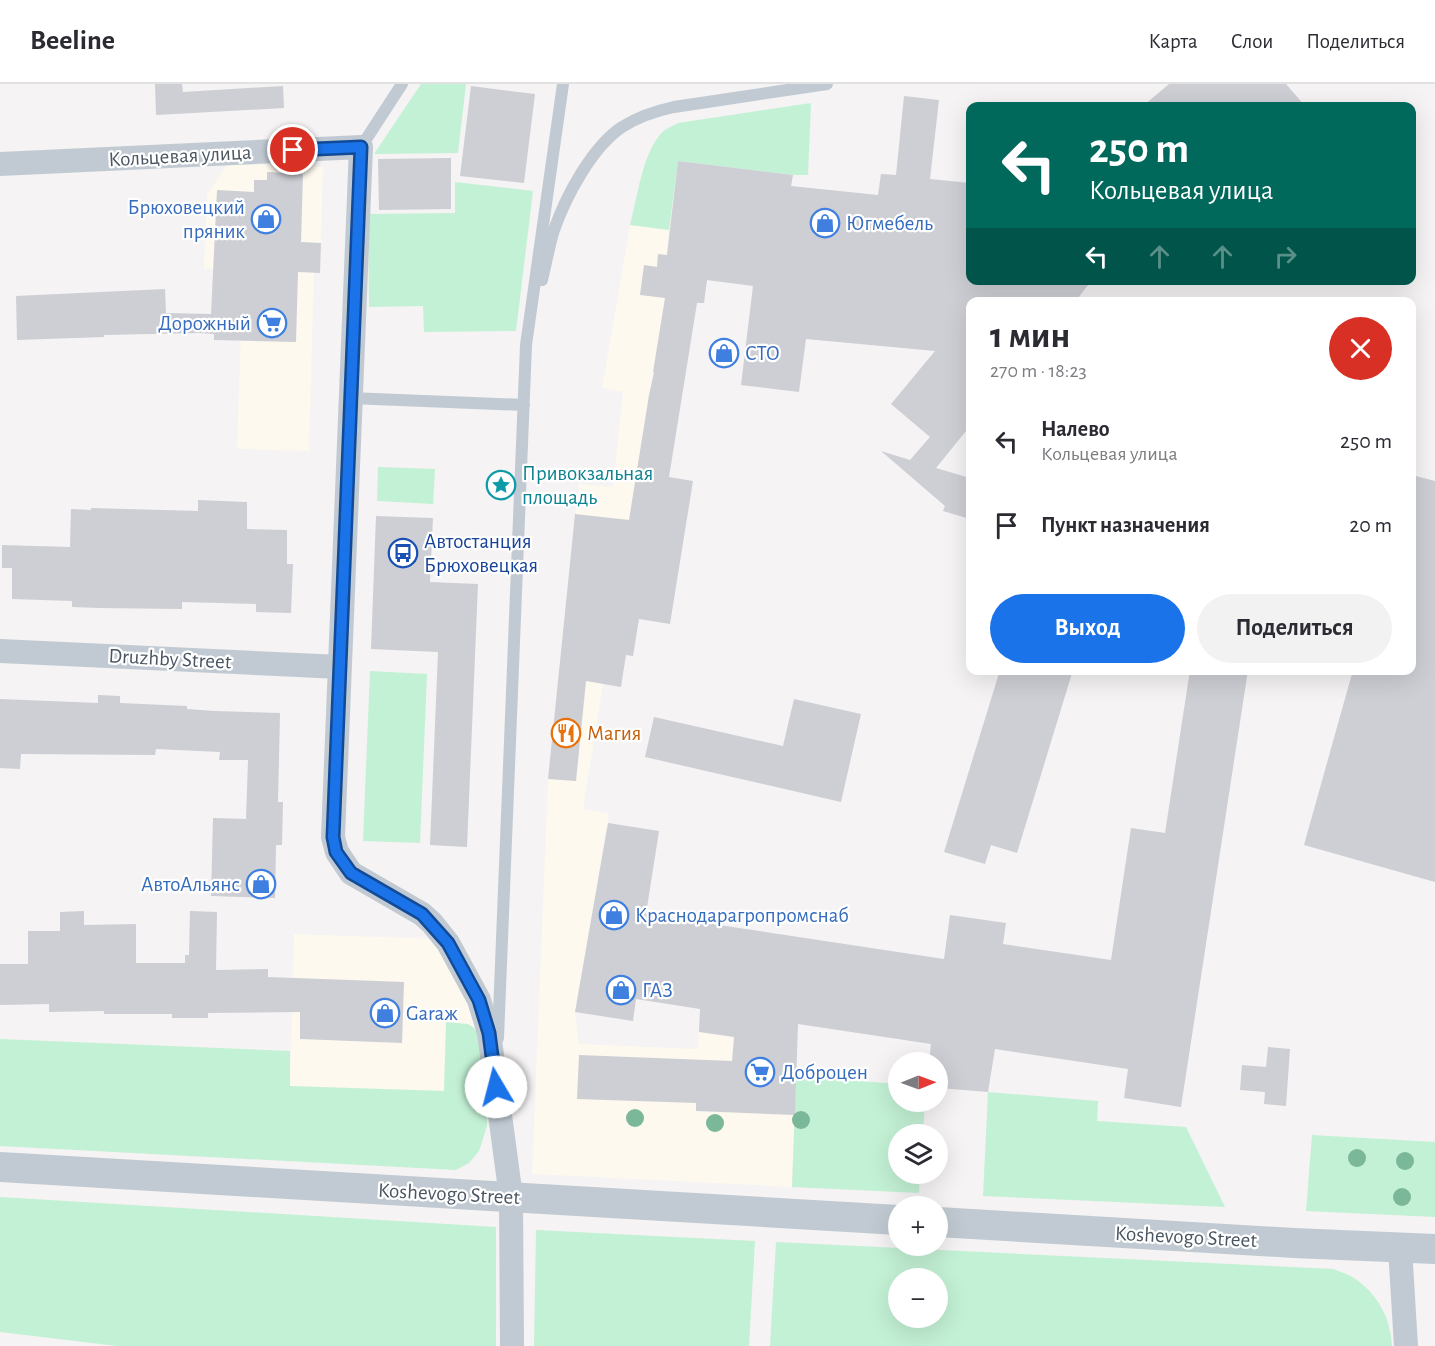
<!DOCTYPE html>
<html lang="ru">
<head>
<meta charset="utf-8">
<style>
	body { margin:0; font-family:"Alegreya Sans",sans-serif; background:#f2f2f3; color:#2b2b33; height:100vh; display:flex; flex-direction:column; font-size:22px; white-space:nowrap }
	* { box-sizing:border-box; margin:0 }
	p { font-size:20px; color:#7c7c81 }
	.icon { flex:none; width:33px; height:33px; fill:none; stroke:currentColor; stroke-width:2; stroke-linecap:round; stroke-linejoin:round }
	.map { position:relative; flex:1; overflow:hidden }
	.drawer { position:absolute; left:966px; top:213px; width:450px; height:378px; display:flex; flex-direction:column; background:#fff; border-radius:12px; box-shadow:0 6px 24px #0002 }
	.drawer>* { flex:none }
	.guide { position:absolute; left:966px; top:18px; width:450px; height:183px; border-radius:12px; box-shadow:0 6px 24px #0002; background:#00695c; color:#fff; overflow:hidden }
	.needle { width:39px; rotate:89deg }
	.controls { position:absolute; left:888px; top:968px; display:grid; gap:12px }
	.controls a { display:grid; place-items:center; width:60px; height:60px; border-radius:50%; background:#fff; box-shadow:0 6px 24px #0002; font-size:30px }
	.pin { position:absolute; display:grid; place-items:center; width:51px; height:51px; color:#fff; margin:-26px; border:3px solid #fff; border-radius:50%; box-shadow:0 2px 6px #0007 }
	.me { position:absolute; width:66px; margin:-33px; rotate:352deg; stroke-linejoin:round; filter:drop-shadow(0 0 4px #0008) }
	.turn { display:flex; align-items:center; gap:21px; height:126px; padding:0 24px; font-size:27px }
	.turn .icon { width:78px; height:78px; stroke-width:2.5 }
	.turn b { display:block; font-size:42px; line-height:51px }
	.lanes { display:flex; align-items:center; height:57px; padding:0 24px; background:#0003; justify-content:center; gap:30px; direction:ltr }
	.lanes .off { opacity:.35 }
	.round { display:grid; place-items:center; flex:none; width:63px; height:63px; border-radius:32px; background:#f2f2f3 }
	.summary { display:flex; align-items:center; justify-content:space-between; height:102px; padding:0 24px }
	h1 { font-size:36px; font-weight:700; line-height:45px }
	.primary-button { display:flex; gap:12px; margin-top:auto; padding:12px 24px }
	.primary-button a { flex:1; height:69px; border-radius:36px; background:#1a73e8; color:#fff; font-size:24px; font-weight:700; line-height:69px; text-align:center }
	.primary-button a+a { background:#f2f2f3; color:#2b2b33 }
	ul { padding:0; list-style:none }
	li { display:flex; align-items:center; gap:18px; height:84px; padding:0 24px }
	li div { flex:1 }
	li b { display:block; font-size:22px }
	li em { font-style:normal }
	header { display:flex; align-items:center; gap:36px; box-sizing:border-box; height:84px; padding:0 30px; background:#fff; border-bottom:2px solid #e1e1e2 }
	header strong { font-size:28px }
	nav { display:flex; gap:33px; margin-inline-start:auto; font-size:21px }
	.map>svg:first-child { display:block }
</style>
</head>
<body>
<header>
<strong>Beeline</strong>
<nav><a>Карта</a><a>Слои</a><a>Поделиться</a></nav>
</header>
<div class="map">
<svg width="1435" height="1262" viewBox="0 0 1435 1262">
	<rect width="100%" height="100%" fill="#f5f3f3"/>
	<path fill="#fdf9ef" d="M228 80 323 83 320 189H314L309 367 237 365 243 186 204 185 207 110Z
		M630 141 669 146 667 171 658 170 657 183 644 181 640 211 665 214 583 725 609 730 575 928 579 960 698 965 699 946 797 950 792 1103 532 1090 548 695 572 459 579 400 613 403 623 308 602 304Z
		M294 850 438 855 450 876 481 953 473 943 468 940 446 938 444 1007 290 1002Z"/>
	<path fill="#c3f1d5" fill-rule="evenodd" d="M421 0H466L458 69 374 70Z
		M811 19 808 91H793L678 77 669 146 630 141C637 115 642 73 659 52 664 45 671 43 678 39Z
		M455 98 533 107 516 247 424 248 423 222 369 223 368 130 455 129Z
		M378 383 435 385 433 420 377 417Z
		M370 587 427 590 420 759 363 757Z
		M446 938 468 940 473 943 481 953 487 1018V1042L479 1067 469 1079 456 1086 0 1062V955L290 967V1002L444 1007Z
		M796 992 898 1000V1017H925L923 1050H898V1089H920L919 1109 792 1103Z
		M988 1008 1098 1017 1097 1037 1186 1043 1225 1123 983 1112Z
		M1312 1051 1435 1058V1133L1306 1127Z
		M0 1113 496 1143V1262H117L0 1248Z
		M536 1146 755 1157 749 1262H534Z
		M776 1158 1333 1185C1340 1188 1348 1190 1354 1194 1378 1210 1391 1235 1392 1262H770ZM898 1194H938V1233H898Z"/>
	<path fill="#cdcfd5" d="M155 0H182L183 8 283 2 284 24 156 31Z
		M1169 0H1286L1305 22H1143Z
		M471 2 535 10 524 99 460 92Z
		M904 12 939 16 930 95 970 99V196H1092L1075 218H970V342L936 384 970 394V435L943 427 945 422 881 367 910 376 930 353 891 320 935 267 806 255 799 308 741 301 753 202 707 196 704 219H697L669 393 693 397 670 540 639 535 633 572 626 571 621 603 586 597 576 697 548 695 575 430 629 436 649 311 654 289 653 288 665 214 640 211 644 181 657 183 658 170 667 171 678 77 793 91 791 102 878 111 881 90 896 91Z
		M451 74V125L379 126 378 75Z
		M267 88 303 90 301 158 321 159 320 189 298 188 296 258 214 256V250L199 249 104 251V253L17 256 16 212 165 205 166 229 211 230 217 106 254 108V96H267Z
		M1412 391 1435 397V798L1304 761 1353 586H1412Z
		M198 416 247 418V445L287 446V480H293L291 529 256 528V520L182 518V525L99 524 72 523V517L12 515V484H2V461L70 463 71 425 91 426V424L198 427Z
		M376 432 433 434 430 498 478 500 467 763 430 761 438 568 371 565Z
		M1000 586H1073L1017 769 991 761 985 780 944 768Z
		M1190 586H1248L1181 1023 1124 1014 1128 985 995 965 988 1008 938 1004V978H929L931 960 798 940 795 1031 696 1027V1019L577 1015 579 971 732 977 734 953 699 948 700 925 636 915 633 937 575 928 608 739 659 747 646 830 944 875 950 831 1006 839 1003 860 1111 876 1131 744 1165 749Z
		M98 611 120 612V619L187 622V625L214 627 280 629 278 718H283L282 761H276L275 814 211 812 213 734 246 735 248 676H219L220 668 156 665 155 671 21 670 20 685 0 684V615L98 619Z
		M794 615 861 630 841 718 645 673 654 633 783 662Z
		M84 827V841L136 840V879H185V871H189L190 827 217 828 216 886 268 885V893L404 898 402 959 300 955V928L208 929V934H172V930H104V927L49 928V920L0 921V880H28V847H60V828Z
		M1268 963 1290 965 1286 1022 1264 1020 1265 1008 1240 1006 1242 981 1266 983Z"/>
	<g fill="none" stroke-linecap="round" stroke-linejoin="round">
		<path stroke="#c1cad2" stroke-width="12" d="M361 63 402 0
			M542 196C546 180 549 162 554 146 566 112 592 63 622 43 638 33 655 27 674 23L827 0
			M350 314 524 321
			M498 954 526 261 563 0"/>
		<path stroke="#c1cad2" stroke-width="24" d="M0 80 361 63 333 753 337 768 351 789 422 830 432 839 448 859 479 916 489 949 511 1113 512 1262
			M0 567 340 583
			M1400 1164 1406 1262"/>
		<path stroke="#c1cad2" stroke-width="30" d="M0 1083 898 1136
			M938 1138 1294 1159 1435 1165"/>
	</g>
	<g fill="#7bb799">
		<circle cx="635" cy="1034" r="9"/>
		<circle cx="801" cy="1036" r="9"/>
		<circle cx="715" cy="1039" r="9"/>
		<circle cx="1357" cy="1074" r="9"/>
		<circle cx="1405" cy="1077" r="9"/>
		<circle cx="1402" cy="1113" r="9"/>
	</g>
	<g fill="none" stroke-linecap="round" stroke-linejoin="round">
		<g stroke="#114b97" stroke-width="15">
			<path id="route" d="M293 66 361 63 333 753 336 768 351 789 422 830 448 859 479 916 489 949 496 1003"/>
		</g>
		<use href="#route" stroke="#1a73e8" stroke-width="10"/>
	</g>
	<defs>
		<g id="shop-ring" transform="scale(1.5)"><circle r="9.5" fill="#fff" stroke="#3f7fe0" stroke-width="1.5"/><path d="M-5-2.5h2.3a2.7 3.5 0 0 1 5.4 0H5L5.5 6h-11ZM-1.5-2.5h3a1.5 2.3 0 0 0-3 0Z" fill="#3f7fe0"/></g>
		<g id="supermarket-ring" transform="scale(1.5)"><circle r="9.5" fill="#fff" stroke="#3f7fe0" stroke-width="1.5"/><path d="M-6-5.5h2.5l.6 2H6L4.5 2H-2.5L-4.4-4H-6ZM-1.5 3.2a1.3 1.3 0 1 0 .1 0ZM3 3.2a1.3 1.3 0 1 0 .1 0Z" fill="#3f7fe0"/></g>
		<g id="sight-ring" transform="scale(1.5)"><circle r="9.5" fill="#fff" stroke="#0f9aa8" stroke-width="1.5"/><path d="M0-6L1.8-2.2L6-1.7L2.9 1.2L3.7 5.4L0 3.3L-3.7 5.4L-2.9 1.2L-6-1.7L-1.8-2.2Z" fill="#0f9aa8"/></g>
		<g id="bus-ring" transform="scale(1.5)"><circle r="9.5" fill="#fff" stroke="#1a4fb4" stroke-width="1.5"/><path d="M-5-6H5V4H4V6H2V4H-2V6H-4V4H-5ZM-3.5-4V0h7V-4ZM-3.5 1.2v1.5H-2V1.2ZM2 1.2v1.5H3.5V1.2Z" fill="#1a4fb4"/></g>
		<g id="restaurant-ring" transform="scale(1.5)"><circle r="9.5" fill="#fff" stroke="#e8710a" stroke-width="1.5"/><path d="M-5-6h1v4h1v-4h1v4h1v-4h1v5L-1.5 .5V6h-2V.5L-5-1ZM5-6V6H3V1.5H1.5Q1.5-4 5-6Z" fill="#e8710a"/></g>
	</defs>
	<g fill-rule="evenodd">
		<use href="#shop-ring" x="266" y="135"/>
		<use href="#shop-ring" x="825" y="139"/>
		<use href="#supermarket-ring" x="272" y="239"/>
		<use href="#shop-ring" x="724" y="269"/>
		<use href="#sight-ring" x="501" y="401"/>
		<use href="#bus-ring" x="403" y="469"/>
		<use href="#restaurant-ring" x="566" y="649"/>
		<use href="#shop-ring" x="261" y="800"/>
		<use href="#shop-ring" x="614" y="831"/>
		<use href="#shop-ring" x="621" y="906"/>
		<use href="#shop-ring" x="385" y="929"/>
		<use href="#supermarket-ring" x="760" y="988"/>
	</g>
	<g text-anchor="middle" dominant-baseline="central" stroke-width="4.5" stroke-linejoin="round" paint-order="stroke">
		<g font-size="21" fill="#4a5661" stroke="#fff">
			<text transform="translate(180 72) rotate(-3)">Кольцевая улица</text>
			<text transform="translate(170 575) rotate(3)">Druzhby Street</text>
			<text transform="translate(449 1110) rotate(3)">Koshevogo Street</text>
			<text transform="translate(1186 1153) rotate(3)">Koshevogo Street</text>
		</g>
		<g font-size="21" fill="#366cbe" stroke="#fff" text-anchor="start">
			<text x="245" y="123" text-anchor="end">Брюховецкий<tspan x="245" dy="24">пряник</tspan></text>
			<text x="846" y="139">Югмебель</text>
			<text x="251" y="239" text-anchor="end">Дорожный</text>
			<text x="745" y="269">СТО</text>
			<text x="240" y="800" text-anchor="end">АвтоАльянс</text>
			<text x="635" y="831">Краснодарагропромснаб</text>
			<text x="642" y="906">ГАЗ</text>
			<text x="406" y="929">Garaж</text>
			<text x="781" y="988">Доброцен</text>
		</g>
		<g font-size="21" fill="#0d838f" stroke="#fff" text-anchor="start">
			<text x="522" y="389">Привокзальная<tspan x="522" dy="24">площадь</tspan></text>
		</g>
		<g font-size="21" fill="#164399" stroke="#fff" text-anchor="start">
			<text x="424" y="457">Автостанция<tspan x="424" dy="24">Брюховецкая</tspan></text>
		</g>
		<g font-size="21" fill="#c56008" stroke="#fff" text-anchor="start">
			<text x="587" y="649">Магия</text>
		</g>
	</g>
</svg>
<div class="controls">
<a><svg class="needle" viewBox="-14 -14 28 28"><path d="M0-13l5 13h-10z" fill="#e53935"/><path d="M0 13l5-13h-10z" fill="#7c7c81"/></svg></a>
<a><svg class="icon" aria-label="layers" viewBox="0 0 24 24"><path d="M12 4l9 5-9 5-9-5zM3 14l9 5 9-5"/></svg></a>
<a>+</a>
<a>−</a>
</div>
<div class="pin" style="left:293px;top:66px;background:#d93025"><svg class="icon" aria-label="arrive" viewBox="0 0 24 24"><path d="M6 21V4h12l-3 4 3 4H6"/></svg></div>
<svg class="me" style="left:496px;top:1003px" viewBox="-20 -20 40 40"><circle r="19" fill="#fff"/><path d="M0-13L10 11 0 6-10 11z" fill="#1a73e8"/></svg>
<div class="guide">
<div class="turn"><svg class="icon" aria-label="left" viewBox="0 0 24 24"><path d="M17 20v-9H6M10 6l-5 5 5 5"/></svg><div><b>250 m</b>Кольцевая улица</div></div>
<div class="lanes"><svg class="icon" aria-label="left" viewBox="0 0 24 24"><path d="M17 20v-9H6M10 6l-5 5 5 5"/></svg><svg class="icon off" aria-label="ahead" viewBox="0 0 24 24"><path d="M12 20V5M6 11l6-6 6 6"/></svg><svg class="icon off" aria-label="ahead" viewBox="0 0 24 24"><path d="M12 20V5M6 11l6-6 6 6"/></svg><svg class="icon off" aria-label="right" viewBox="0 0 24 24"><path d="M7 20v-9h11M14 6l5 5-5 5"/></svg></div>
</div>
<section class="drawer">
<div class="summary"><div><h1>1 мин</h1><p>270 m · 18:23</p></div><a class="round" style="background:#d93025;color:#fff"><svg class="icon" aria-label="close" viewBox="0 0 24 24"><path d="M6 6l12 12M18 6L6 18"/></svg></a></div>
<ul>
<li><svg class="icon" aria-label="left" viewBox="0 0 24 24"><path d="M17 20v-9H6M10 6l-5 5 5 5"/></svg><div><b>Налево</b><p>Кольцевая улица</p></div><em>250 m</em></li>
<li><svg class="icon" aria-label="arrive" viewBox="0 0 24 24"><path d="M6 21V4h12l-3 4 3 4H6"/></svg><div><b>Пункт назначения</b></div><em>20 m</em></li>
</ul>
<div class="primary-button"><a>Выход</a><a>Поделиться</a></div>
</section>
</div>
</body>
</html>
